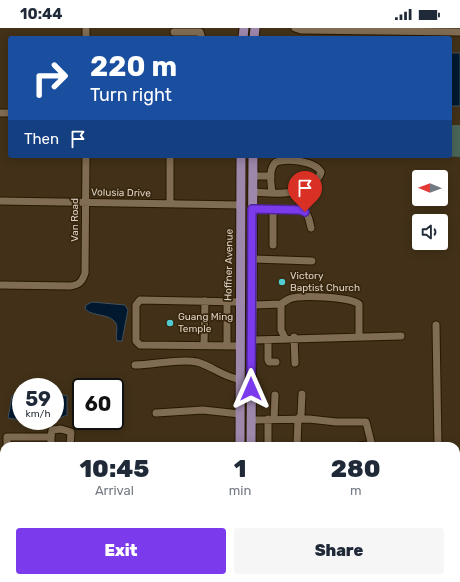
<!DOCTYPE html>
<html lang="en">
<head>
<meta charset="utf-8">
<style>
	body { margin:0; font-family:Rubik,sans-serif; background:#f6f6f7; color:#1f2937; height:100vh; display:flex; flex-direction:column; font-size:15px; white-space:nowrap }
	* { box-sizing:border-box; margin:0 }
	p { font-size:13px; color:#747a83 }
	.icon { flex:none; width:22px; height:22px; fill:none; stroke:currentColor; stroke-width:2; stroke-linecap:round; stroke-linejoin:round }
	.map { position:relative; flex:1; overflow:hidden }
	.sheet { position:absolute; left:0px; top:414px; width:460px; height:140px; display:flex; flex-direction:column; background:#fff; border-radius:12px 12px 0 0; box-shadow:0 2px 10px #0003 }
	.sheet>* { flex:none }
	.hud { position:absolute; left:8px; top:8px; width:444px; height:122px; border-radius:4px; box-shadow:0 2px 10px #0003; background:#1a4fa0; color:#fff; overflow:hidden }
	.needle { width:26px; rotate:271deg }
	.fabs { position:absolute; left:412px; top:142px; display:grid; gap:8px }
	.fabs a { display:grid; place-items:center; width:36px; height:36px; border-radius:4px; background:#fff; box-shadow:0 2px 10px #0003; font-size:20px }
	.speed { position:absolute; left:12px; top:350px; display:flex; gap:8px; font-size:20px; font-weight:700; text-align:center }
	.speed>* { display:grid; place-content:center; width:52px; height:52px; border-radius:50%; background:#fff; box-shadow:0 2px 10px #0003; line-height:1 }
	.speed small { font-size:10px; font-weight:400 }
	.speed .limit { border:2px solid #111; border-radius:6px; background:#fff; color:#111 }
	.pin { position:absolute; display:grid; place-items:center; width:34px; height:34px; color:#fff; margin:-41px -17px; border-radius:50% 50% 50% 0; rotate:-45deg; box-shadow:0 0 4px #0007 }
	.pin .icon { rotate:45deg }
	.me { position:absolute; width:44px; margin:-22px; rotate:0deg; stroke-linejoin:round; filter:drop-shadow(0 0 3px #0008) }
	.turn { display:flex; align-items:center; gap:14px; height:84px; padding:0 16px; font-size:18px }
	.turn .icon { width:52px; height:52px; stroke-width:2.5 }
	.turn b { display:block; font-size:28px; line-height:34px }
	.then { display:flex; align-items:center; height:38px; padding:0 16px; background:#0003; gap:8px; font-size:15px }
	.eta { display:flex; justify-content:space-evenly; align-items:center; height:68px; text-align:center }
	.eta b { font-size:24px; font-weight:800; line-height:28px }
	.cta { display:flex; gap:8px; margin-top:auto; padding:8px 16px }
	.cta a { flex:1; height:46px; border-radius:4px; background:#7c3aed; color:#fff; font-size:16px; font-weight:800; line-height:46px; text-align:center }
	.cta a+a { background:#f6f6f7; color:#1f2937 }
	.status { display:flex; justify-content:space-between; align-items:center; height:28px; padding:0 20px; background:#fff; direction:ltr }
	.status svg { height:11px; fill:currentColor }
	.map>svg:first-child { display:block }
</style>
</head>
<body>
<div class="status"><b>10:44</b><svg viewBox="0 0 49 12"><path d="M0 12V9h3v3zM5 12V6h3v6zM10 12V3h3v9zM15 12V0h3v12zM26 1h20v11H26zM47 4h2v5h-2z"/></svg></div>
<div class="map">
<svg width="460" height="554" viewBox="0 0 460 554">
	<rect width="100%" height="100%" fill="#423118"/>
	<path fill="#4a6658" d="M450 97H460V129L443 128H450Z"/>
	<path fill="#00192f" stroke="#42505b" d="M450 25H460V78H450Z
		M92 274 125 277 128 282 122 313H117C115 307 119 299 115 294 108 285 93 289 85 281L86 277Z
		M21 362V392L8 390 12 368Z
		M55 365 67 368V387L55 392Z"/>
	<g fill="none" stroke-linecap="round" stroke-linejoin="round">
		<g stroke="#281801" stroke-width="9">
			<path id="minor" d="M295 0 301 2 460 4
				M174 4H200L202 10
				M86 10V0
				M0 85H10
				M253 148H271
				M252 164C273 165 297 169 314 154 317 151 320 149 321 144 315 133 287 130 276 134 268 141 271 155 272 165
				M0 173 241 177
				M170 176V128
				M252 181 301 182C309 185 309 192 311 200
				M273 217V181
				M252 231 312 233
				M0 257 70 258C79 257 82 254 85 245L86 128
				M281 276C284 274 287 272 289 271 301 266 349 269 359 276V309
				M251 277 281 276V302L285 310
				M436 297 438 418
				M294 309 295 335
				M251 312 401 308
				M268 312V332L269 334H276
				M204 317 205 273
				M227 317V274
				M240 318 140 317 136 313V277L140 272 240 274
				M135 337C153 337 180 330 197 334 212 338 223 349 239 351
				M156 385 203 382 240 386
				M274 391 275 367
				M251 392 309 391 336 394H366L371 414 369 417 359 418
				M51 409V418
				M7 418V409H51L52 402 61 401 71 404 70 418
				M268 418V391
				M297 418 298 391 301 387 302 366
				M0 510H4
				M456 516H460
				M352 554V550"/>
		</g>
		<g stroke="#281801" stroke-width="11">
			<path id="major" d="M243 10 244 0
				M254 10 255 0
				M240 418 241 128
				M251 418 253 128
				M243 550V554
				M254 550V554"/>
		</g>
		<use href="#minor" stroke="#7f6c52" stroke-width="7"/>
		<use href="#major" stroke="#9d87ab" stroke-width="9"/>
	</g>
	<g fill="none" stroke-linecap="round" stroke-linejoin="round">
		<g stroke="#51269a" stroke-width="10">
			<path id="route" d="M251 361 252 181 301 182 305 184"/>
		</g>
		<use href="#route" stroke="#7c3aed" stroke-width="7"/>
	</g>
	<g fill="#51ccd2" stroke="#38270e" stroke-width="1.5">
		<circle cx="282" cy="254" r="4"/>
		<circle cx="170" cy="295" r="4"/>
	</g>
	<g text-anchor="middle" dominant-baseline="central" stroke-width="3.5" stroke-linejoin="round" paint-order="stroke">
		<g font-size="10" fill="#dcd1c3" stroke="#38270e">
			<text transform="translate(121 165) rotate(1)">Volusia Drive</text>
			<text transform="translate(75 192) rotate(-90)">Van Road</text>
			<text transform="translate(229 237) rotate(-89)">Hoffner Avenue</text>
		</g>
		<g font-size="10" fill="#dcd1c3" stroke="#38270e" text-anchor="start">
			<text x="290" y="248">Victory<tspan x="290" dy="12">Baptist Church</tspan></text>
			<text x="178" y="289">Guang Ming<tspan x="178" dy="12">Temple</tspan></text>
		</g>
	</g>
</svg>
<div class="fabs">
<a><svg class="needle" viewBox="-14 -14 28 28"><path d="M0-13l5 13h-10z" fill="#e53935"/><path d="M0 13l5-13h-10z" fill="#747a83"/></svg></a>
<a><svg class="icon" aria-label="sound" viewBox="0 0 24 24"><path d="M4 9h4l5-4v14l-5-4H4zM17 9q2 3 0 6"/></svg></a>
</div>
<div class="speed"><div>59<small>km/h</small></div><div class="limit">60</div></div>
<div class="pin" style="left:305px;top:184px;background:#d93025"><svg class="icon" aria-label="arrive" viewBox="0 0 24 24"><path d="M6 21V4h12l-3 4 3 4H6"/></svg></div>
<svg class="me" style="left:251px;top:361px" viewBox="-20 -20 40 40"><path d="M0-17L14 15 0 8-14 15z" fill="#7c3aed" stroke="#fff" stroke-width="4"/></svg>
<div class="hud">
<div class="turn"><svg class="icon" aria-label="right" viewBox="0 0 24 24"><path d="M7 20v-9h11M14 6l5 5-5 5"/></svg><div><b>220 m</b>Turn right</div></div>
<div class="then">Then<svg class="icon" aria-label="arrive" viewBox="0 0 24 24"><path d="M6 21V4h12l-3 4 3 4H6"/></svg></div>
</div>
<section class="sheet">
<div class="eta">
<div><b>10:45</b><p>Arrival</p></div>
<div><b>1</b><p>min</p></div>
<div><b>280</b><p>m</p></div>
</div>
<div class="cta"><a>Exit</a><a>Share</a></div>
</section>
</div>
</body>
</html>
